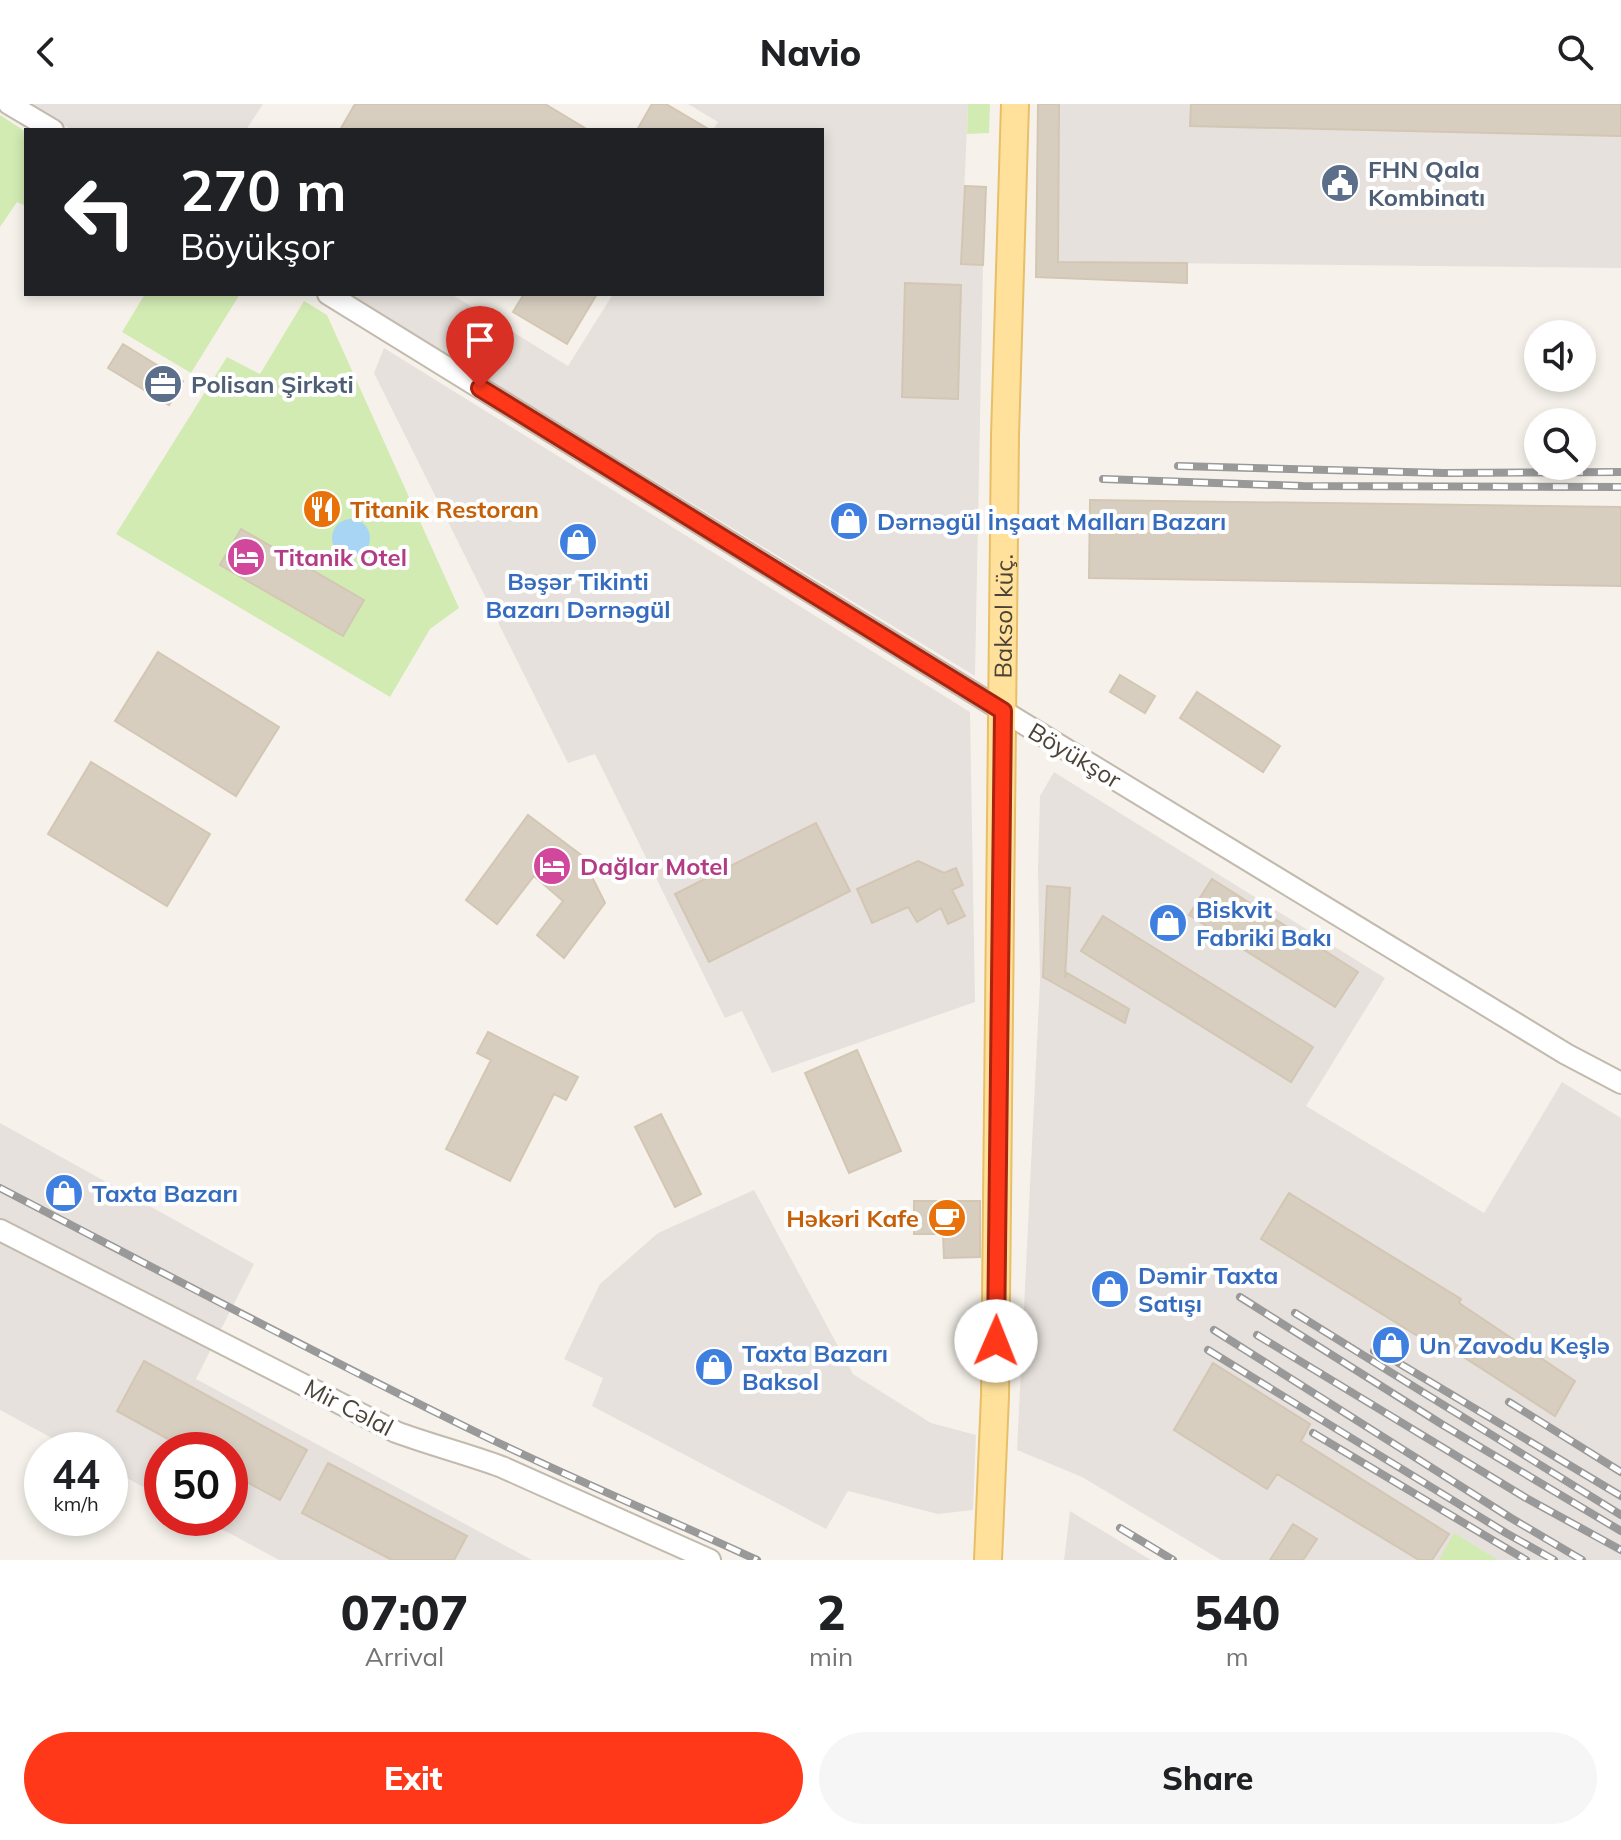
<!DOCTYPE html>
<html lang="en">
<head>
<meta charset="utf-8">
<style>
	body { margin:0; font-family:Mulish,sans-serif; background:#f6f6f6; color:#202124; height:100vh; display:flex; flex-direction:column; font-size:30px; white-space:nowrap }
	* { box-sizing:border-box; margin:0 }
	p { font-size:26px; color:#757577 }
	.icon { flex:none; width:44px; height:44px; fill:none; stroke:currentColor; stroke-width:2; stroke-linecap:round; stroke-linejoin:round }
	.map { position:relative; height:1456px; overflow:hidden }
	.drawer { display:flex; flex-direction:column; background:#fff; flex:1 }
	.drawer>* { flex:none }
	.hud { position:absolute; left:24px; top:24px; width:800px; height:168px; border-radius:0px; box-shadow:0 4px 12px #0003; background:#202124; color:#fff; overflow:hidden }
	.controls { position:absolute; left:1524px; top:216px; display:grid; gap:16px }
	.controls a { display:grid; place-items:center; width:72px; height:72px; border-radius:50%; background:#fff; box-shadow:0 4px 12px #0003; font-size:40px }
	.speed { position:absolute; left:24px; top:1328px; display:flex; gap:16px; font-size:40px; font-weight:700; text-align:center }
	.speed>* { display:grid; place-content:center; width:104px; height:104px; border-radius:50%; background:#fff; box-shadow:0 4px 12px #0003; line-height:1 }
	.speed small { font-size:20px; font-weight:400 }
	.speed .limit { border:12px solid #d22; background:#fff; color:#111 }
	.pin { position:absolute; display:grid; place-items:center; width:68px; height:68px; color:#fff; margin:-82px -34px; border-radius:50% 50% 50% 0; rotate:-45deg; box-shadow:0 0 8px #0007 }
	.pin .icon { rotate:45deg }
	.me { position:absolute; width:88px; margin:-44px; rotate:1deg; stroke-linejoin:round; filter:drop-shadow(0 0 6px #0008) }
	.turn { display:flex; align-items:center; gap:28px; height:168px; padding:0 24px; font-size:36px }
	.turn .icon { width:104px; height:104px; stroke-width:2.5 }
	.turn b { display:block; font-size:56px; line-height:68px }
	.eta { display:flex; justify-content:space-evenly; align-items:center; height:136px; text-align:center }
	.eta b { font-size:48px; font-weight:800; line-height:56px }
	.button { display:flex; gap:16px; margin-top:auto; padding:16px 24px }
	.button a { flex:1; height:92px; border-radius:48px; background:#ff3819; color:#fff; font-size:32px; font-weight:800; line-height:92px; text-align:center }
	.button a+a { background:#f6f6f6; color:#202124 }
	header { display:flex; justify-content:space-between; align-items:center; height:104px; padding:0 24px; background:#fff; font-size:36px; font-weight:800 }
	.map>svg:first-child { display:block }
</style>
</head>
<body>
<header><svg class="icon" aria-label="back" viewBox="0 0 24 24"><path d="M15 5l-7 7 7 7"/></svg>Navio<svg class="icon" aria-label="search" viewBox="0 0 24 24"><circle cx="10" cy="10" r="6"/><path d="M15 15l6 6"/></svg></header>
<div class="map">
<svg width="1621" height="1456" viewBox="0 0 1621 1456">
	<rect width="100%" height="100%" fill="#f6f2eb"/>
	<path fill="#e6e1dc" d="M29 0H263L246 26H72Z
		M688 0H968L961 159 983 161 975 572 348 190H451L568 262 613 190H822V26H713L718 18Z
		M1059 0H1621V164L1058 158Z
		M384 244 970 608 975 898 772 969 742 907 725 914 595 650 568 659 374 269Z
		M1054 668 1385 874 1306 1002 1484 1109 1562 978 1621 1014V1456H1221L1082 1373 1017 1346 1040 877 1038 765 1040 692Z
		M0 1019 254 1160 196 1275 532 1456H279L201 1414H230V1346H162V1393L110 1365V1346H74L0 1306Z
		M754 1086 853 1270 931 1319 976 1331 973 1406 938 1410 848 1387 826 1425 592 1302 603 1274 564 1255 600 1180 658 1129Z
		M1070 1407 1151 1456H1064Z"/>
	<path fill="#d2ebb3" d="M968 0H990L989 29 967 30Z
		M0 11 26 28V102L17 98 0 123Z
		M145 190H240L191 269 122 228Z
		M304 197 327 211 459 504 430 525 390 593 116 430 227 253 260 270Z
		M1454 1429 1498 1456H1439Z"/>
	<path fill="#a7d5f3" d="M332 434a19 19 0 1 1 38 0a19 19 0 1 1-38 0Z"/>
	<path fill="#d8cec0" stroke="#d3c6b3" stroke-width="2" d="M355 0H545L588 26H340Z
		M652 0H666L710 26H637Z
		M1038 0H1059L1058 158 1187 159V179L1036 173Z
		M1191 0H1621V32L1190 22Z
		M965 82 986 83 983 161 961 160Z
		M905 179 961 181 958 295 902 293Z
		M524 190H597L567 240 513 208Z
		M123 240 183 277 169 301 108 264Z
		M1090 396 1621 403V482L1089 474Z
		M241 425 364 496 343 532 220 461Z
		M158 548 279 623 236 692 115 617Z
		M1120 571 1155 592 1145 609 1110 588Z
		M1197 588 1280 642 1263 668 1180 614Z
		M91 658 210 730 167 802 48 730Z
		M528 711 581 751 605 799 564 854 537 831 563 797 534 772 497 820 466 796Z
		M816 719 850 787 709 858 675 790Z
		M918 757 944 769 956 764 963 781 952 786 965 812 948 820 941 804 917 818 908 803 872 819 857 785Z
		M1212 775 1358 868 1335 903 1189 811Z
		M1047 782 1070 784 1065 874 1067 869 1129 905 1125 919 1043 873Z
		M1103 812 1313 943 1291 978 1081 847Z
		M488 928 578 973 566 996 554 990 510 1077 446 1045 491 956 477 949Z
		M857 946 901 1047 849 1069 805 969Z
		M661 1010 701 1090 675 1103 635 1023Z
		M1289 1089 1461 1195 1459 1199 1575 1277 1555 1312 1434 1234 1429 1239 1261 1135Z
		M914 1097H980V1153L944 1154 943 1130H914Z
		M144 1257 307 1346 280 1396 230 1369V1346H188L117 1307Z
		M1213 1259 1310 1320 1301 1337 1449 1430 1432 1456H1419L1277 1370 1267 1385 1174 1326Z
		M328 1359 467 1432 454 1456H392L302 1409Z
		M1293 1420 1317 1435 1303 1456H1270Z"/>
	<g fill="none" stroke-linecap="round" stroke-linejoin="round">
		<g stroke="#c2baad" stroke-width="24">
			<path id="minor" d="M9 0 53 26
				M328 190 1003 607 1566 950 1621 979
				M0 1126 396 1328C431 1341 467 1350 502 1363L710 1456"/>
		</g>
		<g stroke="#e8bf67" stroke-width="30">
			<g id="major">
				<path id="s1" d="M988 1456 995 1292 1005 332 1015 0"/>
			</g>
		</g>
		<use href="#minor" stroke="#fff" stroke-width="20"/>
		<use href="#major" stroke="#ffe19b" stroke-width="26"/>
		<g stroke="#999" stroke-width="8">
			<path id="rail" d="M1178 362 1444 369 1621 368
				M1103 375 1303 382 1621 383
				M0 1084C158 1166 316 1250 476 1328 568 1373 664 1413 757 1456
				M1240 1193 1443 1321 1621 1427
				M1295 1209 1621 1411
				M1214 1226 1511 1414 1582 1456
				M1257 1231 1526 1394 1621 1446
				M1208 1246 1506 1429 1554 1456
				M1374 1247 1397 1258 1621 1392
				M1509 1298 1621 1368
				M1313 1329 1526 1456
				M1120 1424 1173 1456"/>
		</g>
		<use href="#rail" stroke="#fff" stroke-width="5" stroke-dasharray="15" stroke-linecap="butt"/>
	</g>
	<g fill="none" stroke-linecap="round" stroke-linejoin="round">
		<g stroke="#a62410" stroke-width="20">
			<path id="route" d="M480 284 1003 607 996 1237"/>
		</g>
		<use href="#route" stroke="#ff3819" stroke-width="14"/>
	</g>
	<defs>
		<g id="civic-disc" transform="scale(2)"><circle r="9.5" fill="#5c6f8a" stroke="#fff"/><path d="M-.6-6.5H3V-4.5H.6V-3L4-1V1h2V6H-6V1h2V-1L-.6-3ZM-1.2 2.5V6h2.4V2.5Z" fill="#fff"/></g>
		<g id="office-disc" transform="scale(2)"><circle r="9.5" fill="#5c6f8a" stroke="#fff"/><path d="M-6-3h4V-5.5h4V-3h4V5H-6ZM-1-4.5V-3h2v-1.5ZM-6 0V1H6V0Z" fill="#fff"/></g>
		<g id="restaurant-disc" transform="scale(2)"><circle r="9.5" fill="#e8710a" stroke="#fff"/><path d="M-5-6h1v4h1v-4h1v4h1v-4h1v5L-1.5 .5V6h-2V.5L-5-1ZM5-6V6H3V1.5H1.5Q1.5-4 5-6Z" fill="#fff"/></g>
		<g id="shop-disc" transform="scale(2)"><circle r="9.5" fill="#3f7fe0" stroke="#fff"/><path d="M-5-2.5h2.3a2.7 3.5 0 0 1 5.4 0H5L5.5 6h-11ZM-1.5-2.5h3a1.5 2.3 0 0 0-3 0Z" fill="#fff"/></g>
		<g id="hotel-disc" transform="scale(2)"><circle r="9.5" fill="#d1479c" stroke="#fff"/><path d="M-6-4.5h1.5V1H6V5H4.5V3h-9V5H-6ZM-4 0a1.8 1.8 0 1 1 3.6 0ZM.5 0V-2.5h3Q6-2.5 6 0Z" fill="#fff"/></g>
		<g id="cafe-disc" transform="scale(2)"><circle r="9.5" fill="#e8710a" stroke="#fff"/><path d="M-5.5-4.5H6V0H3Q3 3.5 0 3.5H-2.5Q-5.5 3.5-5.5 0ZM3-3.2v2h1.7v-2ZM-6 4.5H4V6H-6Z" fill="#fff"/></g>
	</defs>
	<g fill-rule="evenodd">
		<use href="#civic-disc" x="1340" y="79"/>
		<use href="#office-disc" x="163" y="280"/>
		<use href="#restaurant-disc" x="322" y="405"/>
		<use href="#shop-disc" x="849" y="417"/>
		<use href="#shop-disc" x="578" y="438"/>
		<use href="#hotel-disc" x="246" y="453"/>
		<use href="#hotel-disc" x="552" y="762"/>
		<use href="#shop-disc" x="1168" y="819"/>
		<use href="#shop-disc" x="64" y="1089"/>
		<use href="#cafe-disc" x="947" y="1114"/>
		<use href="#shop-disc" x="1110" y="1185"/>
		<use href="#shop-disc" x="1391" y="1241"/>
		<use href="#shop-disc" x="714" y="1263"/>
	</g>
	<g text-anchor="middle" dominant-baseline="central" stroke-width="8" stroke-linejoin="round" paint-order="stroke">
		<g font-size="24" font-weight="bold" fill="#4e5e75" stroke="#fff" text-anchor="start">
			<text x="1368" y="65">FHN Qala<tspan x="1368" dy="28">Kombinatı</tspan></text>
			<text x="191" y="280">Polisan Şirkəti</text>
		</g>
		<g font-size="24" font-weight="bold" fill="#c56008" stroke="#fff" text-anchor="start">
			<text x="350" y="405">Titanik Restoran</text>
			<text x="919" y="1114" text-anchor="end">Həkəri Kafe</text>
		</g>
		<g font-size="24" font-weight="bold" fill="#366cbe" stroke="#fff" text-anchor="start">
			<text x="877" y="417">Dərnəgül İnşaat Malları Bazarı</text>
			<text x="578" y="477" text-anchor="middle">Bəşər Tikinti<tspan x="578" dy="28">Bazarı Dərnəgül</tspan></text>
			<text x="1196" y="805">Biskvit<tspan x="1196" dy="28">Fabriki Bakı</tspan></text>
			<text x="92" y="1089">Taxta Bazarı</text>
			<text x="1138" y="1171">Dəmir Taxta<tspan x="1138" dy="28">Satışı</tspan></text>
			<text x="1419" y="1241">Un Zavodu Keşlə</text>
			<text x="742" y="1249">Taxta Bazarı<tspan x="742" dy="28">Baksol</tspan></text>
		</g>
		<g font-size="24" font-weight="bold" fill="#b23c85" stroke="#fff" text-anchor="start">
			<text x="274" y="453">Titanik Otel</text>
			<text x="580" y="762">Dağlar Motel</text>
		</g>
		<g font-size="24" fill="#4b4338" stroke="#fff">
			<text stroke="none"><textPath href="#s1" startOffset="944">Baksol küç.</textPath></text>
			<text transform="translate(1075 651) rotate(31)">Böyükşor</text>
			<text transform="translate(349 1303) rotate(27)">Mir Cəlal</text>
		</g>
	</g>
</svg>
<div class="controls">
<a><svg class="icon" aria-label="sound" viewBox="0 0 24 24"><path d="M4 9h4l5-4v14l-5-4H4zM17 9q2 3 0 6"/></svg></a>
<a><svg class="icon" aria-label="search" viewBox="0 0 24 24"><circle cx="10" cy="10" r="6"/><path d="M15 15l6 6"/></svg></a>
</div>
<div class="speed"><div>44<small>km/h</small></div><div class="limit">50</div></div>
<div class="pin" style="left:480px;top:284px;background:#d93025"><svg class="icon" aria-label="arrive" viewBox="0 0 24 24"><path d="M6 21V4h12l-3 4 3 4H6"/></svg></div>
<svg class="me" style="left:996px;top:1237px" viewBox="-20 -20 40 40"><circle r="19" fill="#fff"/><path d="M0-13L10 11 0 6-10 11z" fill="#ff3819"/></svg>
<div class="hud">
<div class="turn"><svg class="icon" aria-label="left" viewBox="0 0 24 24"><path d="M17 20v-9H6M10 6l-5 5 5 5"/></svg><div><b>270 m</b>Böyükşor</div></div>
</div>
</div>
<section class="drawer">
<div class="eta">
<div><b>07:07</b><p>Arrival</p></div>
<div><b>2</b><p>min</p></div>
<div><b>540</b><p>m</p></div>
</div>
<div class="button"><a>Exit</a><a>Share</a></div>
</section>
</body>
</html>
